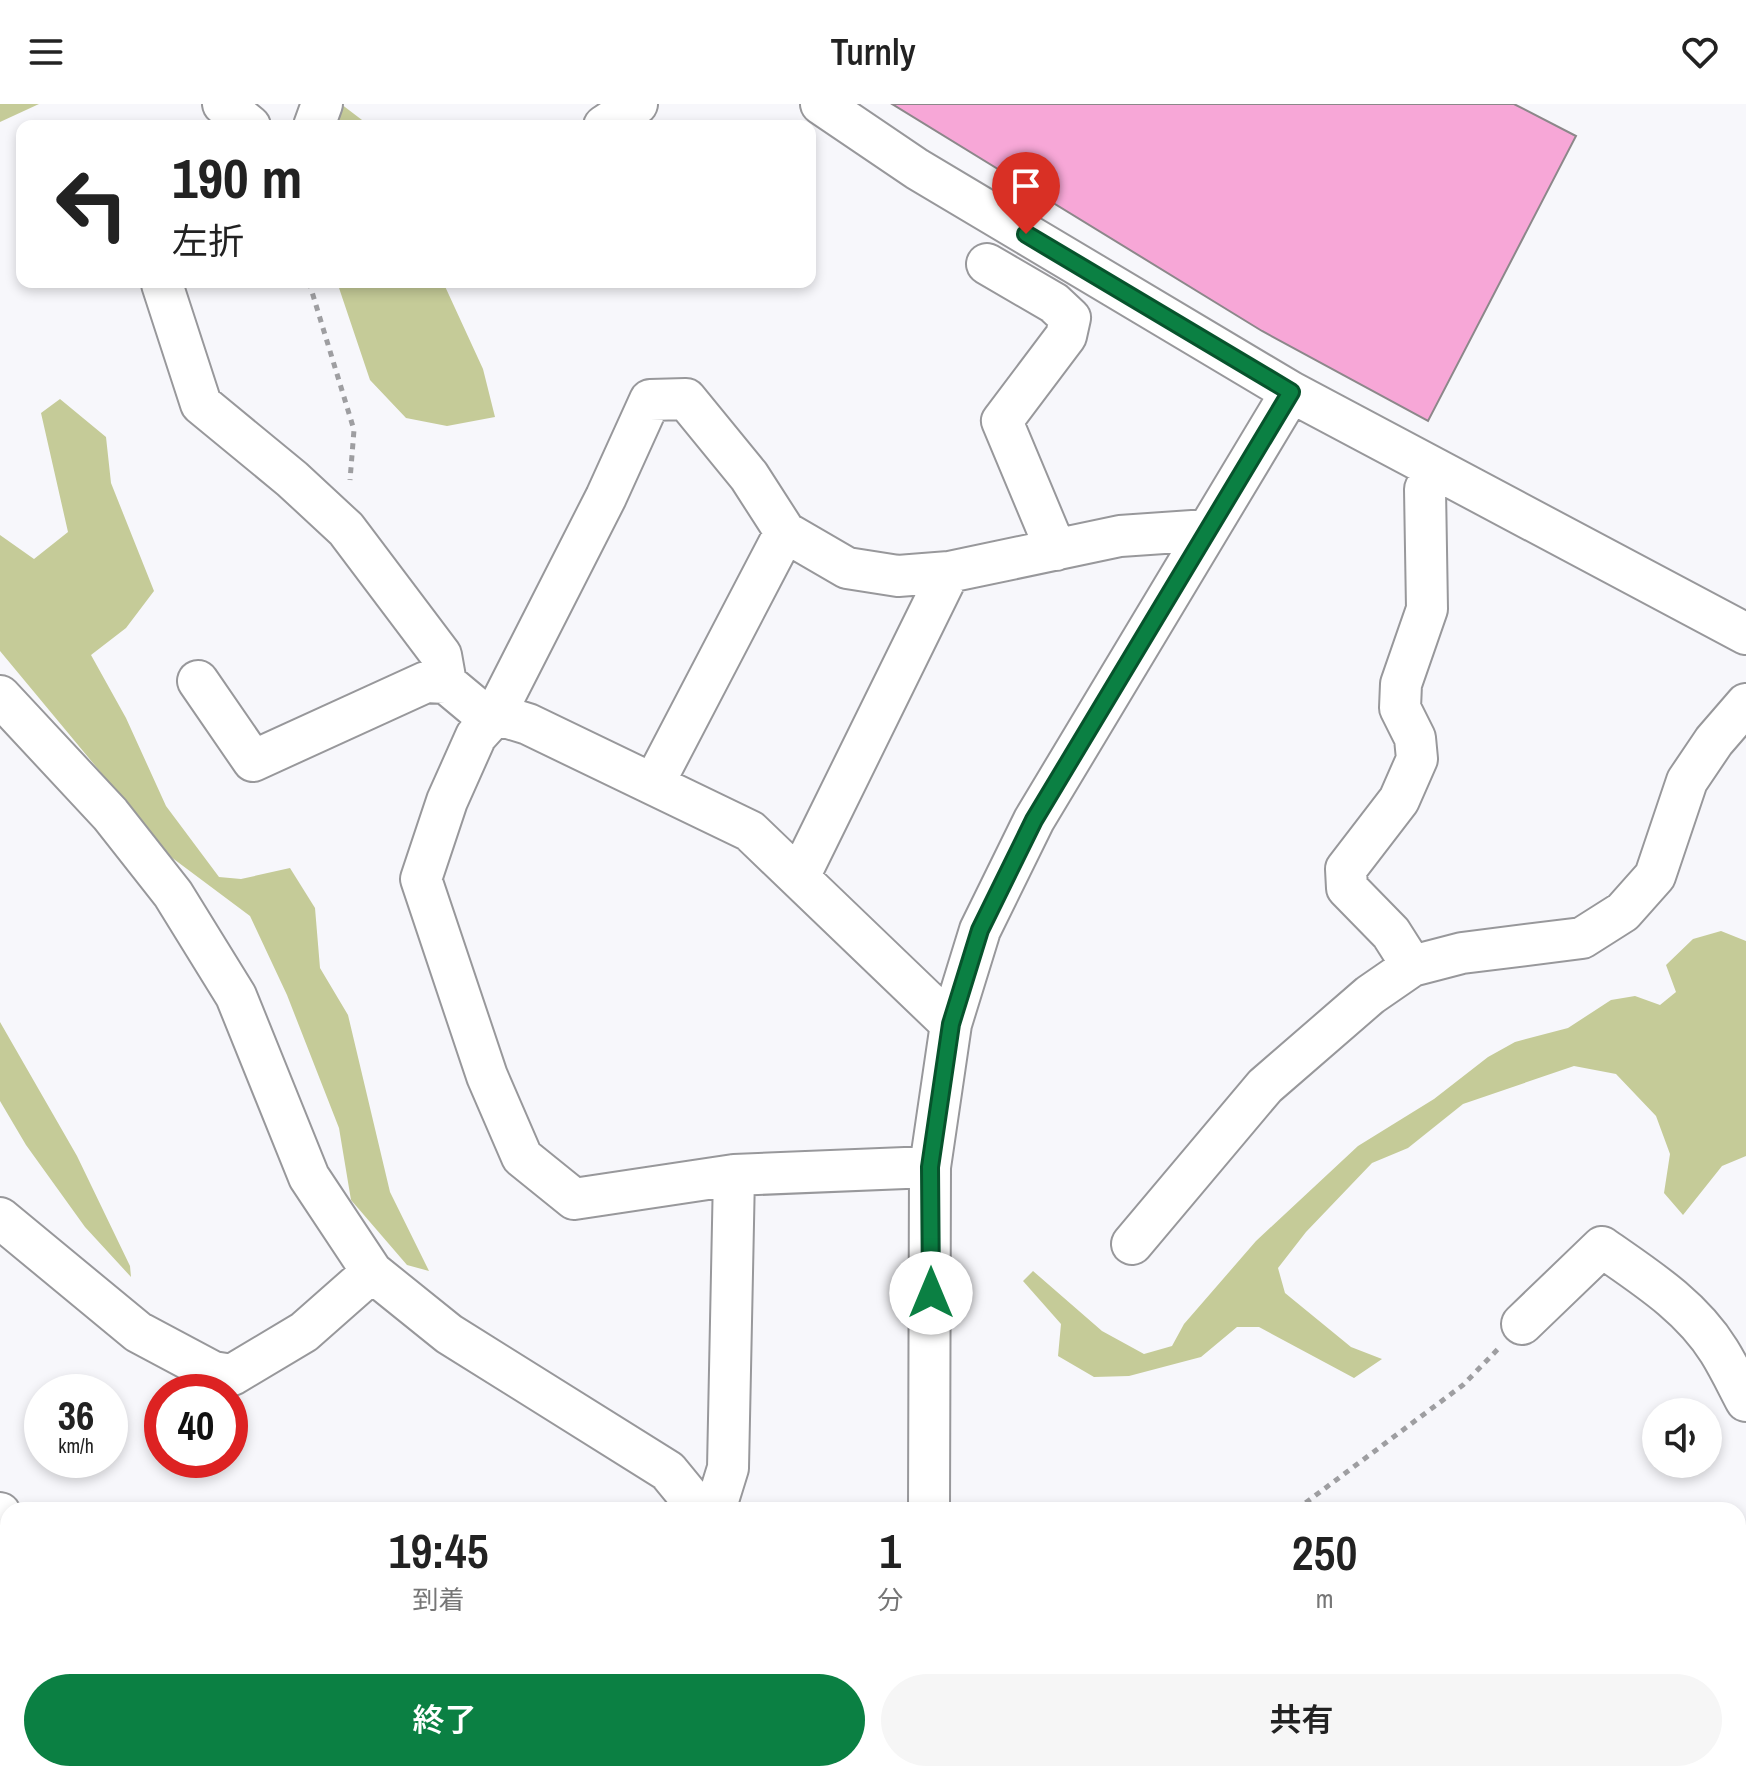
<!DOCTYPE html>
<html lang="ja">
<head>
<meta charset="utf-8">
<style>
	body { margin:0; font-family:"Archivo Narrow","Noto Sans JP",sans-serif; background:#f6f6f6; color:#222; height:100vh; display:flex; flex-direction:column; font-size:30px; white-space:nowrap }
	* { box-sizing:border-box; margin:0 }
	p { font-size:26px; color:#767676 }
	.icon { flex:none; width:44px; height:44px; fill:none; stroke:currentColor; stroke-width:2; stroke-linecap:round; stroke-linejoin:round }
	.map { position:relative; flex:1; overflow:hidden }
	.sheet { position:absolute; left:0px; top:1398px; width:1746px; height:280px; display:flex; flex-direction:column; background:#fff; border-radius:24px 24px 0 0; box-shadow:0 4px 12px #0003 }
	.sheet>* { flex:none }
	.guide { position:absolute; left:16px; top:16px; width:800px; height:168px; border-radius:16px; box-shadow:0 4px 12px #0003; background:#fff; color:#222; overflow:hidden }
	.buttons { position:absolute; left:1642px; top:1294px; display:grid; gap:16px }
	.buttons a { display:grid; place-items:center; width:80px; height:80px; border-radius:50%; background:#fff; box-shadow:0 4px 12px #0003; font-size:40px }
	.speed { position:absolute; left:24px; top:1270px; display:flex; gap:16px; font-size:40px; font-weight:700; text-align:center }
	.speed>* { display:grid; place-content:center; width:104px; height:104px; border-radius:50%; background:#fff; box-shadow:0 4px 12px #0003; line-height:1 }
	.speed small { font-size:20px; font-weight:400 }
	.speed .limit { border:12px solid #d22; background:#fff; color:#111 }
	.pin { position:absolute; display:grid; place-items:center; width:68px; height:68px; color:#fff; margin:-82px -34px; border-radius:50% 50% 50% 0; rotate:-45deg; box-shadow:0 0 8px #0007 }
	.pin .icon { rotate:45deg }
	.me { position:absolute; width:88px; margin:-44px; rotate:0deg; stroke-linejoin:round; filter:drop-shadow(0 0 6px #0008) }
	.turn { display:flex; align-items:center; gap:28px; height:168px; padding:0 24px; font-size:36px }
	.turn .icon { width:104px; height:104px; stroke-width:2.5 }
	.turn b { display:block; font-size:56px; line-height:68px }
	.eta { display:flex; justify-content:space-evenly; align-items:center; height:136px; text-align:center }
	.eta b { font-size:48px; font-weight:600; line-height:56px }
	.cta { display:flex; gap:16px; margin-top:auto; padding:16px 24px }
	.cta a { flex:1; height:92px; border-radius:48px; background:#0b8043; color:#fff; font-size:32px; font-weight:600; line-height:92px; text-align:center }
	.cta a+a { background:#f6f6f6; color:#222 }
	header { display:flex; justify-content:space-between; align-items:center; height:104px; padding:0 24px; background:#fff; font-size:36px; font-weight:600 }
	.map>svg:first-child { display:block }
</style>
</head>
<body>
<header><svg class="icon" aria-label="menu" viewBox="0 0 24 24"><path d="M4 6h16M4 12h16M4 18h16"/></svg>Turnly<svg class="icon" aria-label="heart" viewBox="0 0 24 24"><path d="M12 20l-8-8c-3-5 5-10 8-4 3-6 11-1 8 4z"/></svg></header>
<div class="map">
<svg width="1746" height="1678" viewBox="0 0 1746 1678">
	<rect width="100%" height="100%" fill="#f7f7fb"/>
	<path fill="#c5cb98" d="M0 0H39L0 18Z
		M341 0 362 16 363 22H327Z
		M337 178H443L483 265 495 313 447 322 406 314 370 276Z
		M60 295 106 333 111 379 154 487 126 524 91 551 126 614 166 702 219 773 241 775 290 764 315 804 320 864 348 911 390 1088 429 1167 407 1161 351 1096 339 1024 287 891 250 812 171 753 0 547V431L34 455 68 428 41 309Z
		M1721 827 1746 837V1052L1722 1062 1683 1111 1664 1089 1670 1050 1656 1012 1616 970 1574 962 1463 1000 1408 1044 1372 1059 1306 1128 1278 1164 1285 1189 1351 1243 1382 1255 1354 1274 1259 1223H1237L1201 1253 1129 1272 1094 1273 1058 1252 1061 1220 1023 1177 1033 1167 1102 1227 1144 1250 1172 1242 1184 1220 1256 1137 1358 1042 1434 995 1488 953 1515 938 1568 924 1611 896 1635 892 1660 901 1676 888 1666 861 1693 835Z
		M0 918 77 1052 130 1162 131 1173 85 1123 26 1041 0 997Z"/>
	<path fill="#f7a7d7" stroke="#8c888a" stroke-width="2" d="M892 0H1514L1576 32 1428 317 1262 227Z"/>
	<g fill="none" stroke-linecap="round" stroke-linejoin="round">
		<g stroke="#98989b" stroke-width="44">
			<path id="minor" d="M223 0 250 22
				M821 0 917 65 1291 288 1746 530
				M314 22 322 0
				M604 22 637 0
				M987 160 1054 199 1070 214 1066 232 1002 317 1056 446
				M162 180 201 300 292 375 346 425 441 551 446 579 476 604 528 620 750 727 951 920
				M198 577 253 657 426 578 446 579
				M0 592 110 710 173 790 236 892 309 1073 372 1168 449 1230 668 1367 700 1406
				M654 679 785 428
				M799 773 949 468
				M1412 862 1391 829 1347 784 1346 765 1399 696 1417 655 1415 634 1400 604 1401 580 1427 505 1425 385 1435 365
				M930 1063 734 1071 574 1095 522 1053 487 972 421 775 447 697 476 632 495 611 606 393 650 296 686 295 749 372 785 428 847 464 898 472 949 468 1120 432 1207 426
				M0 1114 138 1228 213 1268 232 1271 304 1228 372 1168
				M1132 1140 1265 982 1370 891 1412 862 1462 849 1582 834 1623 808 1655 772 1687 677 1714 637 1746 600
				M1522 1220 1602 1143C1645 1173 1691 1202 1719 1247 1729 1263 1737 1280 1746 1297
				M715 1406 728 1364 734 1071
				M929 1406 930 1063 951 920 980 826 1034 716 1291 288
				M0 1409 8 1437
				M0 1579 8 1577
				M83 1670 87 1678
				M405 1670 415 1678
				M1056 1670 1065 1678
				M841 1678 848 1670"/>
		</g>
		<path stroke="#9e9ea1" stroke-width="5" stroke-dasharray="6 6" stroke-linecap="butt" d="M309 178 354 326 350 376
			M1296 1406 1463 1281 1498 1245"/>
		<use href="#minor" stroke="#fff" stroke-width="40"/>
	</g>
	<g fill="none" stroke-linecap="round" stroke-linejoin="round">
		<g stroke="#07532c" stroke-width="20">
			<path id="route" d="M931 1189 930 1063 951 920 980 826 1034 716 1291 288 1026 130"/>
		</g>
		<use href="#route" stroke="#0b8043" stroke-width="14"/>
	</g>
</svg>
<div class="buttons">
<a><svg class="icon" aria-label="sound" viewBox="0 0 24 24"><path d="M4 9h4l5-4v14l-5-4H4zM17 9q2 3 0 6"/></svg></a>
</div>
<div class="speed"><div>36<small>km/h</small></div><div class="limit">40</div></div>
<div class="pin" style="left:1026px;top:130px;background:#d93025"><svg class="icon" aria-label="arrive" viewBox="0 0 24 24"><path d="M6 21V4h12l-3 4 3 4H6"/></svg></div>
<svg class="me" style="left:931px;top:1189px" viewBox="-20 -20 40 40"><circle r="19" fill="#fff"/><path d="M0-13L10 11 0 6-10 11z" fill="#0b8043"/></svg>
<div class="guide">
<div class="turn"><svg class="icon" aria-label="left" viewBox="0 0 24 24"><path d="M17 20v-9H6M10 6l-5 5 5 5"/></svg><div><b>190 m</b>左折</div></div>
</div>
<section class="sheet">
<div class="eta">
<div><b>19:45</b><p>到着</p></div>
<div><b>1</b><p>分</p></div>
<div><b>250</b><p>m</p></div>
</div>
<div class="cta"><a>終了</a><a>共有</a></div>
</section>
</div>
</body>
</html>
